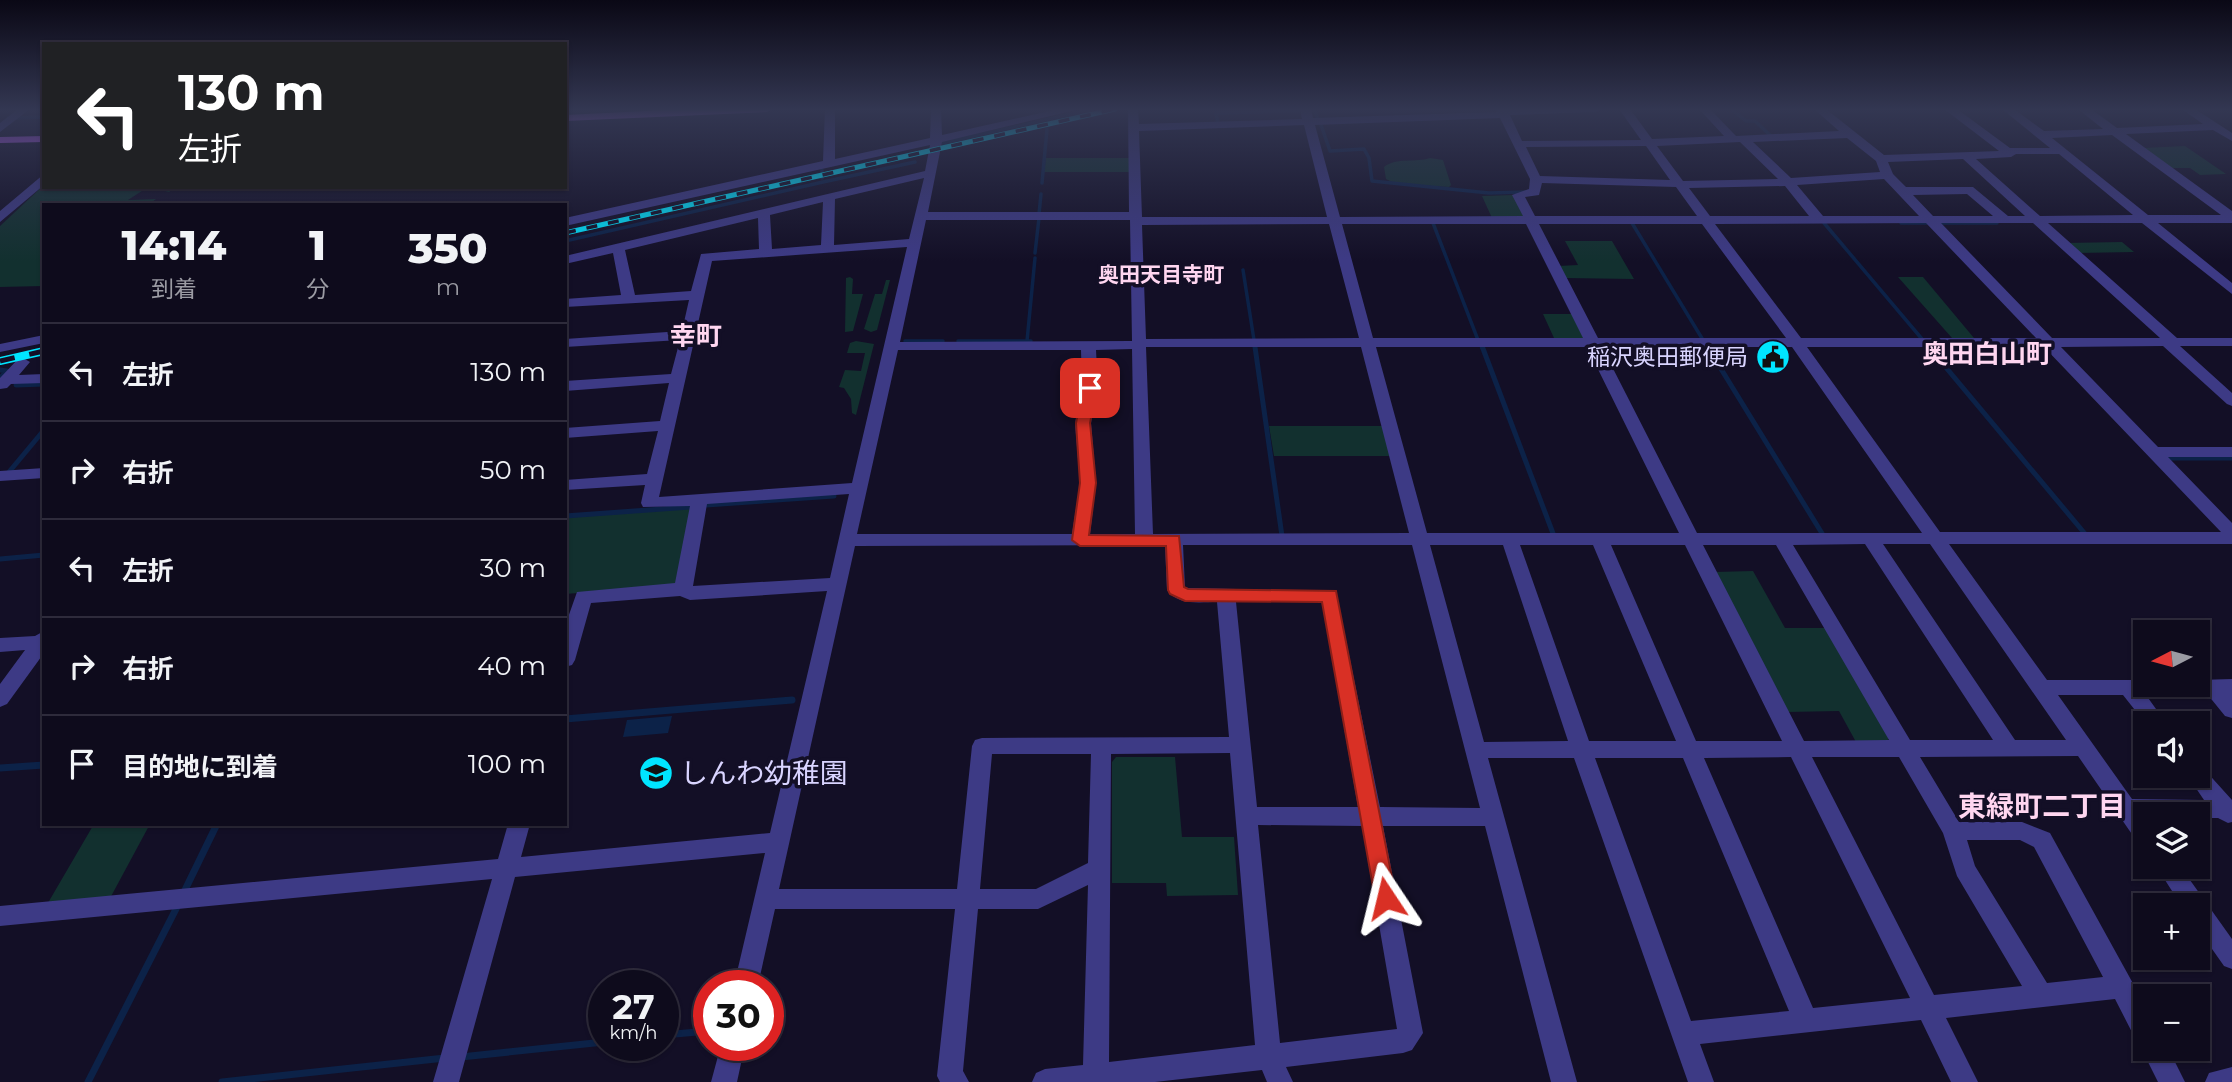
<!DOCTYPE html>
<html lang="ja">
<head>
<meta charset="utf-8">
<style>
	body { margin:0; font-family:Montserrat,"Noto Sans JP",sans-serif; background:#1c1929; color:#f1f3f6; height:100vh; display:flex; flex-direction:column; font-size:26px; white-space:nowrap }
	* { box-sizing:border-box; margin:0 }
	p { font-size:23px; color:#9b9ba3 }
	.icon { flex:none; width:38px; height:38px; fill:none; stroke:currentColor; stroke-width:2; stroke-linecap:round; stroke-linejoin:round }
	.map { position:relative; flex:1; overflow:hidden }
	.panel { position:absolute; left:42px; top:203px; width:525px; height:623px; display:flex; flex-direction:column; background:#0e0b1c; border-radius:0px; box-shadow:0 2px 5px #0004,0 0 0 2px #2e2b3b }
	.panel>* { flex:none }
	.guide { position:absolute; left:42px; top:42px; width:525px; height:147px; border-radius:0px; box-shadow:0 2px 5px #0004,0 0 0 2px #2e2b3b; background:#202124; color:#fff; overflow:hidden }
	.needle { width:46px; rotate:264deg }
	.fabs { position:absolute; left:2133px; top:620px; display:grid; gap:14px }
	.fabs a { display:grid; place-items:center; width:77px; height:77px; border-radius:0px; background:#0e0b1c; box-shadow:0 2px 5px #0004,0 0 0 2px #2e2b3b; font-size:35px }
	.speed { position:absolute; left:588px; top:970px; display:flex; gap:14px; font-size:35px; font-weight:700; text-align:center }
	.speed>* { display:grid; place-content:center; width:91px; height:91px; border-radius:50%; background:#0e0b1c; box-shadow:0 2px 5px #0004,0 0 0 2px #2e2b3b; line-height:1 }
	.speed small { font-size:18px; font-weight:400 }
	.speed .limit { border:10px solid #d22; background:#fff; color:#111 }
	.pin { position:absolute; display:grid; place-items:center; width:60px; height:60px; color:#fff; margin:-30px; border-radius:14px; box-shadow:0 4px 10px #0006 }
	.me { position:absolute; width:77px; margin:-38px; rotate:350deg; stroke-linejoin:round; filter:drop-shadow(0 0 5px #0008) }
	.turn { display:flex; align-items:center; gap:24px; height:147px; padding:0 21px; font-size:32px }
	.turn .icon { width:91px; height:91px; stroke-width:2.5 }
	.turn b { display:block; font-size:49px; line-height:60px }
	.eta { display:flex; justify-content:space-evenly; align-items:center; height:119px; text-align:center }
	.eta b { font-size:42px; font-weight:800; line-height:49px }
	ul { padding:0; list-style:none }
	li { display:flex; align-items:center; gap:21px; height:98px; padding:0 21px; border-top:2px solid #2e2b3b }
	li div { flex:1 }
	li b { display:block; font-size:26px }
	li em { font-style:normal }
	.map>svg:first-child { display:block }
</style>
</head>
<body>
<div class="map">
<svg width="2232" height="1082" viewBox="0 0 2232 1082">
	<rect width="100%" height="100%" fill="#130f26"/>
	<path fill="#12302f" d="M2185 146 2226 174 2200 175 2190 168H2170L2143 148Z
		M1046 158H1130V172H1044Z
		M1430 158 1443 160 1451 185 1449 187 1396 184 1386 179 1384 167C1396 157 1416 163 1430 158Z
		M44 185V187H176L169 192 148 187 128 200 156 199 148 205H44V286L0 287V226Z
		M1513 195 1528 218H1492L1482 196Z
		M1565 241H1612L1634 279 1565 278 1558 266 1578 265Z
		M2122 242 2134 252 2077 253 2065 243Z
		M850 277 853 279 852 294H863L853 331 845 332 846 278Z
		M1898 277H1923L1974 338H1952Z
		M886 280H890L877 330 871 332 864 329 875 294H882Z
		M1543 314H1575L1587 338H1554Z
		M856 341 874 344 856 415 852 413 851 399 844 388 839 387 845 370 861 371 865 353H847L850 343Z
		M1269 426H1385L1392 456H1274Z
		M694 508 680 585 565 594V518Z
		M1753 571 1785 628H1828L1890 735 1887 742H1856L1839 711 1787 712 1715 572Z
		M1116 757H1175L1182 837H1234L1238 895 1167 896 1166 883H1112V762Z
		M94 824H150L108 902 45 908Z"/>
	<path fill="#0c2248" d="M672 716 668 733 623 737 627 720Z"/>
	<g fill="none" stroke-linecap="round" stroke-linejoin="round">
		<path stroke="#0c2248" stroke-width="3.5" d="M1731 109 1746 121H1755L1772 137
			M1310 110H1314L1319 121
			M16 118 44 117
			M1215 124H1218L1216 113 1299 111
			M1321 125 1330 151 1364 149 1369 158 1372 181 1489 193 1527 192
			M943 143 1093 109
			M822 170V178
			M823 182 915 162
			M1042 183 1047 129
			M1039 214 1041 194
			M1433 223 1478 340
			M1632 223 1703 340
			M1824 223 1922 339
			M1901 223H1927
			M1938 223H1997
			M565 241 823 182
			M1035 253 1039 218
			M1243 270 1254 340
			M905 341H943
			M958 341H1031
			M1027 341 1035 258
			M1481 345 1482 348
			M1928 346 1930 348"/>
		<path stroke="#0c2248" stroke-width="5" d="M1482 346 1554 536
			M1707 346 1823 535H1820
			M1928 346 2086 535
			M1255 347 1282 536
			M0 370 7 371 0 378
			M16 385 44 384
			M2168 458H2232
			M9 472 44 430
			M706 505 834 496
			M565 516 690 507
			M0 559 44 555"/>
		<path stroke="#0c2248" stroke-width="7" d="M565 719 792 700
			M0 768 44 765
			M184 892 217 824
			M663 1035 709 1031
			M461 1057 604 1042
			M88 1082 177 907
			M222 1082 445 1058"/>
		<path fill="#3d3a85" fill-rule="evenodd" d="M18 109H30L0 132V123Z
			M825 109H835V159L930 138 931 109H941L942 135 1059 109H1080L942 142 928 212H1129L1128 109H1138L1139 124 1302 119 1300 109H1311L1313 118 1497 112 1496 109H1601L1596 112 1510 115 1522 141 1641 140 1619 109H1630L1652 139 1724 136 1699 109H1710L1736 136 1839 131 1814 109H1826L1884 155 1999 151 1944 109H1957L2010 148H2050L2002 109H2014L2044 131 2103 129 2078 109H2091L2117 128 2203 124 2182 109H2195L2232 133V141L2213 130 2126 134 2232 211V223H2158L2232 283V294L2142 223H2048L2177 338H2232V346H2180L2232 393V406L2227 404 2163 346 2061 347 2158 447H2232V457H2168L2232 523V544H1949L2047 680H2146V684H2198V680L2232 679V718L2225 716 2208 695H2146L2166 723 2146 724 2123 695H2058L2132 799 2204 800 2187 775H2198V767L2204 769 2232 800V822L2228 823 2218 818H2198V814H2146V845L2138 843 2078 756 1920 757 1959 822H2022L2050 833 2146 1007V1048H2168L2185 1082H2158L2141 1048 2143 1044 2137 1042 2115 999 1946 1018 1978 1082H1951L1921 1020 1700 1044 1714 1082H1688L1574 758H1488L1577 1082H1551L1485 826H1383L1423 1033 1412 1050 1403 1053 1286 1067 1293 1082H1267L1262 1070 1155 1082H1032L1036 1073 1045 1069 1083 1065 1088 885 1038 909H978L963 1071 969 1082H940L937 1076 955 909H775L758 985H734L765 853 515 877 459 1082H433L492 879 0 926V906L498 859 508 824H530L521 857 770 833 827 591 690 600 680 596 591 603 575 660 572 665 565 667V626L577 592 675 583 690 506 643 507 641 503 645 485 565 490V480L647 474 658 431 565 438V428L660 421 669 383 565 391V381L671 374 680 340 565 347V339L682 331 689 300 565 307V299L621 295 613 253 565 264V256L925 171 930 145 565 226V218L823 161ZM1500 118 1530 179 1529 189 1512 195 1523 216 1340 217 1315 125ZM1304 125 1327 217H1142L1139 131ZM2112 135 2221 215H2148L2052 138ZM1847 138 1876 161 1880 172 1791 178 1753 142ZM1740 142 1778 179 1683 181 1657 146ZM1646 146 1670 180 1540 176 1526 147ZM2016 154H2059L2133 215 2040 216 1976 159 2011 157ZM1963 159 2025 216H2008L1973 187H1906L1893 174 1888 162ZM924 178 909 239 834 245 835 199ZM1884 179 1919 216H1823L1797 185ZM1542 183 1676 187 1697 216H1535L1525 197 1539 195ZM1785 186 1809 216H1710L1689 188ZM1967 194 1993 216H1933L1913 195ZM823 202 821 245 772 249 770 215ZM758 218 759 249 701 254 691 291 635 295 625 250ZM926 220H1130L1132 341 900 342ZM1926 223 2036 338H1801L1715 224ZM1941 223H2033L2160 338H2052ZM1329 224 1359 338 1146 339 1142 225ZM1342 224H1526L1583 338H1373ZM1539 224H1702L1786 338H1598ZM907 247 852 483 659 497 712 261ZM1146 347H1361L1409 533 1153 534ZM1376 347H1587L1679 533H1427ZM1602 347H1792L1922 533H1697ZM1807 347H2044L2221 532H1940ZM1132 349 1135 534H1090L1096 483 1091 423 1098 388 1096 350ZM898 350H1081L1082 388 1075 423 1080 483 1072 534H857ZM849 494 830 578 693 586 707 504ZM1865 544 1993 740H1910L1793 545ZM1883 544H1930L2066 740H2015ZM1165 545 1167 590C1178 606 1200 602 1217 602L1229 737 982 738 975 740 972 746 957 889H779L855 546ZM1183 545H1412L1480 808 1380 807 1336 591 1188 588 1185 587ZM1430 545H1503L1568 741 1484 742ZM1520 545H1593L1676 741H1589ZM1611 545H1685L1782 741H1696ZM1703 545H1776L1889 740 1804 741ZM1236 602H1322L1358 807H1257ZM1230 753 1255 1045 1109 1062 1111 754ZM992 754H1091L1088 863 1036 889H980ZM1791 757 1910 998 1813 1008 1704 758ZM1812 757H1899L1943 833 1957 876 2022 986 1934 995ZM1595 758H1683L1789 1011 1691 1021ZM1258 825 1362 826 1397 1029 1280 1043ZM1967 840H2020L2034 847 2103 977 2047 983 1975 866Z
			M44 174V185L0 222V211Z
			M44 335V343L0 352V344Z
			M23 358 30 362 19 375 44 374V383L11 384 7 388 0 389V378L18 359Z
			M44 468V478L0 481V471Z
			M44 631V653L7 704 0 707V684L25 650 0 652V638L35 636Z
			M2156 866H2180L2232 939V969L2224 966 2198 929V905H2181Z
			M721 1045H745L737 1082H711Z
			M2232 1067V1082H2205L2209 1073Z"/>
		<path fill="#c25bff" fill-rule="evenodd" d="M686 109H772L767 112 565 121V115Z
			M44 136V142L0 143V137Z"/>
		<g stroke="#00e5ff" stroke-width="5">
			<path id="rail-far1" d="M565 233 1115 109"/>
		</g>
		<g stroke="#00e5ff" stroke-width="8">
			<path id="rail" d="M0 361 44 351"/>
		</g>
		<use href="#rail-far1" stroke="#130f26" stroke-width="3.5" stroke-dasharray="11" stroke-linecap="butt"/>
		<use href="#rail" stroke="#130f26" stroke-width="5" stroke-dasharray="15" stroke-linecap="butt"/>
	</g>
	<linearGradient id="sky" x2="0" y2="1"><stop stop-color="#0a0815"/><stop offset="0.42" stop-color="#333752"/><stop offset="1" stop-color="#333752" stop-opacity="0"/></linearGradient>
	<rect width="2232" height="261" fill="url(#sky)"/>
	<path fill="#d93025" stroke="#8d1f18" stroke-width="2" d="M1090 383 1097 388 1090 423 1096 483 1089 535 1179 536 1184 587 1188 589 1336 591 1396 898 1393 904 1386 907 1378 904 1375 898 1322 602 1185 601 1170 594 1168 590 1166 546H1080L1072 540 1080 483 1076 423 1083 388Z"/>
	<defs>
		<g id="civic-disc" transform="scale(1.75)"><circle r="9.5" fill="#00e5ff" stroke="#130f26"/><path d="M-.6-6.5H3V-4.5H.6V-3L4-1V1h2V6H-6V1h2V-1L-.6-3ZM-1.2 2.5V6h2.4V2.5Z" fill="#111"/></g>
		<g id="school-disc" transform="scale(1.75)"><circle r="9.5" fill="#00e5ff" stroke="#130f26"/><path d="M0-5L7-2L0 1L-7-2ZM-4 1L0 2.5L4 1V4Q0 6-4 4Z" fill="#111"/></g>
	</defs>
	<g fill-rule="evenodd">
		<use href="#civic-disc" x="1773" y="357"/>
		<use href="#school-disc" x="656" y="773"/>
	</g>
	<g text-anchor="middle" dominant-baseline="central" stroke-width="7" stroke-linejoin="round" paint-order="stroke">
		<g font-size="21" font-weight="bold" fill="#ffd6f0" stroke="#130f26">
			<text x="1161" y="274">奥田天目寺町</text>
		</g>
		<g font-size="23" fill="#d9d4ff" stroke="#130f26" text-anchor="end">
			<text x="1748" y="357">稲沢奥田郵便局</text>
		</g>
		<g font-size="26" font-weight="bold" fill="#ffd6f0" stroke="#130f26">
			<text x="696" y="336">幸町</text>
			<text x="1987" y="354">奥田白山町</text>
		</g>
		<g font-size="28" fill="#d9d4ff" stroke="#130f26" text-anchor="start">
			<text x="680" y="773">しんわ幼稚園</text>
		</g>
		<g font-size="28" font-weight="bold" fill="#ffd6f0" stroke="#130f26">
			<text x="2042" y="806">東緑町二丁目</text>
		</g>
	</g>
</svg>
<div class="fabs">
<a><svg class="needle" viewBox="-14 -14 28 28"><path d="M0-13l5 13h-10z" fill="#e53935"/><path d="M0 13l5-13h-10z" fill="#9b9ba3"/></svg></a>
<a><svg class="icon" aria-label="sound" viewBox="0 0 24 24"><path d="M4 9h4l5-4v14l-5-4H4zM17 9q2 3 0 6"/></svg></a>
<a><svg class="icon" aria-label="layers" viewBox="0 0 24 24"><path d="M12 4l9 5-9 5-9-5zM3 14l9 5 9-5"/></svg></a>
<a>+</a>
<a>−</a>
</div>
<div class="speed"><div>27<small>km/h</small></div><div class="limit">30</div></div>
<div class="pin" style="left:1090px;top:388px;background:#d93025"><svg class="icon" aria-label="arrive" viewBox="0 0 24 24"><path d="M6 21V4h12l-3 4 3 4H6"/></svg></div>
<svg class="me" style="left:1386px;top:898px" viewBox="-20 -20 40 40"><path d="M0-17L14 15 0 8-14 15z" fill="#d93025" stroke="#fff" stroke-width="4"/></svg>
<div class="guide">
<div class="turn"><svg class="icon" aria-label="left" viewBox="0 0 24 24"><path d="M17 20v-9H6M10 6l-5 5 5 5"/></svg><div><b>130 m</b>左折</div></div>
</div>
<section class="panel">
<div class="eta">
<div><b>14:14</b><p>到着</p></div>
<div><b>1</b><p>分</p></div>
<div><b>350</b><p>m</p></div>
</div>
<ul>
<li><svg class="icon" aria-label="left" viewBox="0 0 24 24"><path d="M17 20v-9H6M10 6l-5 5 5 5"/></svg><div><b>左折</b></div><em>130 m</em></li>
<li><svg class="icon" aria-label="right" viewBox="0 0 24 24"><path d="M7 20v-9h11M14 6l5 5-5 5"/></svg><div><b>右折</b></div><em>50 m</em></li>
<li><svg class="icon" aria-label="left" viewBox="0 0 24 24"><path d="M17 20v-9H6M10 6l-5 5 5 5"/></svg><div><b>左折</b></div><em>30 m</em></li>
<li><svg class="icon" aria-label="right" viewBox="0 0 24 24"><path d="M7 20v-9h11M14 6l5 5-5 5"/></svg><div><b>右折</b></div><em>40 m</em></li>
<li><svg class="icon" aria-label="arrive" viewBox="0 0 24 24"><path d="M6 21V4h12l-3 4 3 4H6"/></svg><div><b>目的地に到着</b></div><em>100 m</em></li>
</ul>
</section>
</div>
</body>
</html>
